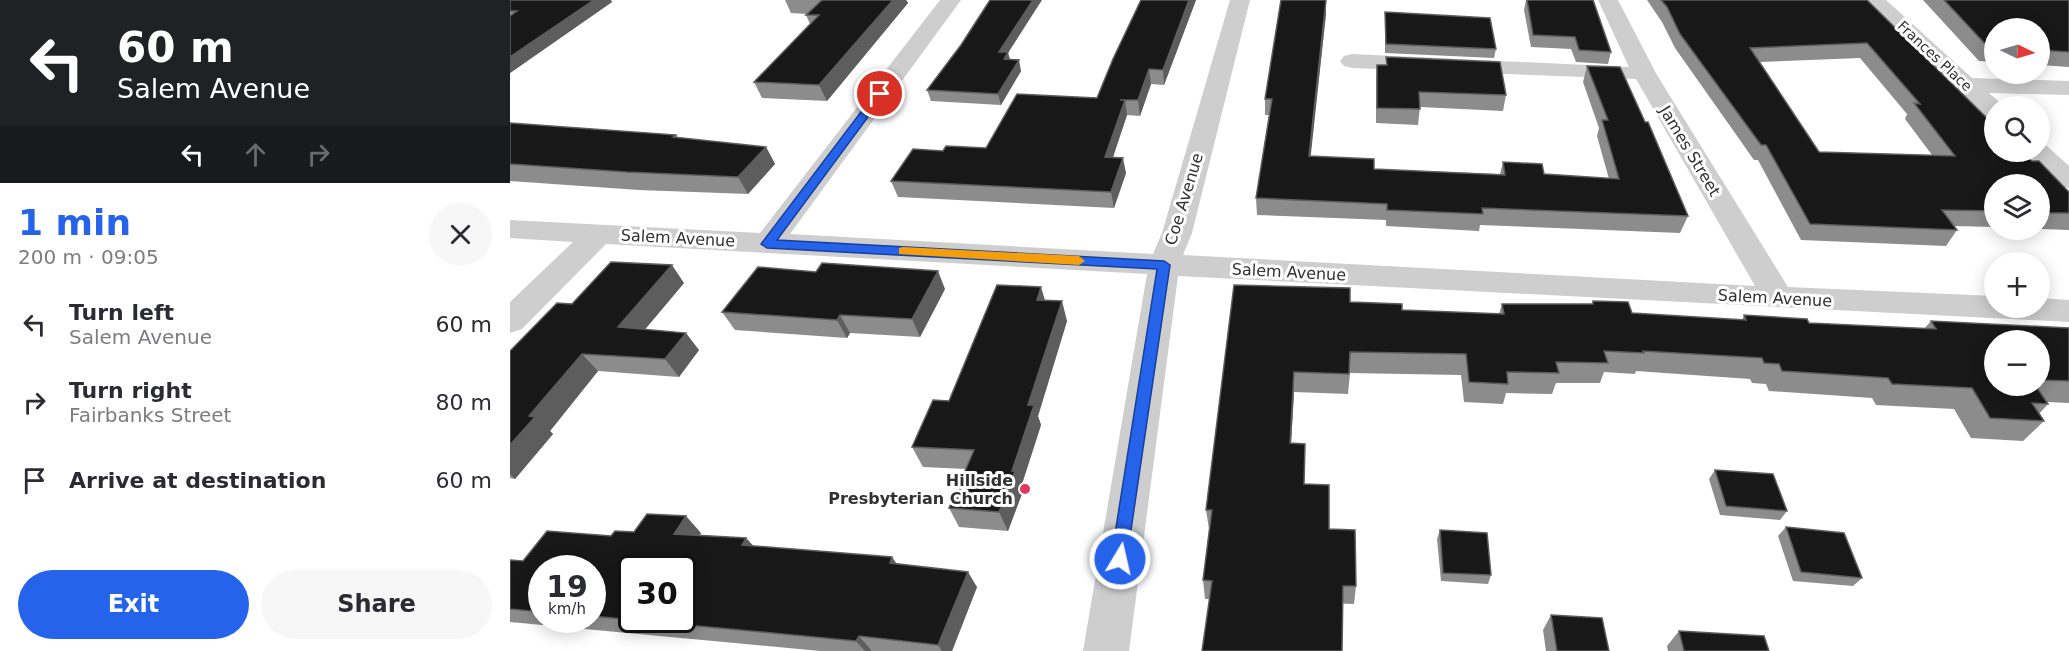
<!DOCTYPE html>
<html lang="en">
<head>
<meta charset="utf-8">
<style>
	body { margin:0; font-family:"DejaVu Sans",sans-serif; background:#f7f7f7; color:#2b2b33; height:100vh; display:flex; flex-direction:column; font-size:22px; white-space:nowrap }
	* { box-sizing:border-box; margin:0 }
	p { font-size:20px; color:#7c7c81 }
	.icon { flex:none; width:33px; height:33px; fill:none; stroke:currentColor; stroke-width:2; stroke-linecap:round; stroke-linejoin:round }
	.map { position:relative; flex:1; overflow:hidden }
	.drawer { display:flex; flex-direction:column; background:#fff; width:510px }
	.drawer>* { flex:none }
	.guide { background:#202124; color:#fff; overflow:hidden }
	.needle { width:39px; rotate:95deg }
	.fabs { position:absolute; left:1474px; top:18px; display:grid; gap:12px }
	.fabs a { display:grid; place-items:center; width:66px; height:66px; border-radius:50%; background:#fff; box-shadow:0 3px 15px #0003; font-size:30px }
	.speed { position:absolute; left:18px; top:555px; display:flex; gap:12px; font-size:30px; font-weight:700; text-align:center }
	.speed>* { display:grid; place-content:center; width:78px; height:78px; border-radius:50%; background:#fff; box-shadow:0 3px 15px #0003; line-height:1 }
	.speed small { font-size:15px; font-weight:400 }
	.speed .limit { border:3px solid #111; border-radius:9px; background:#fff; color:#111 }
	.pin { position:absolute; display:grid; place-items:center; width:51px; height:51px; color:#fff; margin:-26px; border:3px solid #fff; border-radius:50%; box-shadow:0 2px 6px #0007 }
	.me { position:absolute; width:66px; margin:-33px; rotate:9deg; stroke-linejoin:round; filter:drop-shadow(0 0 4px #0008) }
	.turn { display:flex; align-items:center; gap:21px; height:126px; padding:0 18px; font-size:27px }
	.turn .icon { width:78px; height:78px; stroke-width:2.5 }
	.turn b { display:block; font-size:42px; line-height:51px }
	.lanes { display:flex; align-items:center; height:57px; padding:0 18px; background:#0003; justify-content:center; gap:30px; direction:ltr }
	.lanes .off { opacity:.35 }
	.round { display:grid; place-items:center; flex:none; width:63px; height:63px; border-radius:32px; background:#f7f7f7 }
	.head { display:flex; align-items:center; justify-content:space-between; height:102px; padding:0 18px }
	h1 { font-size:36px; font-weight:700; line-height:45px; color:#2563eb }
	.button { display:flex; gap:12px; margin-top:auto; padding:12px 18px }
	.button a { flex:1; height:69px; border-radius:36px; background:#2563eb; color:#fff; font-size:24px; font-weight:700; line-height:69px; text-align:center }
	.button a+a { background:#f7f7f7; color:#2b2b33 }
	ul { padding:0; list-style:none }
	li { display:flex; align-items:center; gap:18px; height:78px; padding:0 18px }
	li div { flex:1 }
	li b { display:block; font-size:22px }
	li em { font-style:normal }
	main { display:flex; flex:1; min-height:0 }
	.map>svg:first-child { display:block }
</style>
</head>
<body>
<main>
<section class="drawer">
<div class="guide">
<div class="turn"><svg class="icon" aria-label="left" viewBox="0 0 24 24"><path d="M17 20v-9H6M10 6l-5 5 5 5"/></svg><div><b>60 m</b>Salem Avenue</div></div>
<div class="lanes"><svg class="icon" aria-label="left" viewBox="0 0 24 24"><path d="M17 20v-9H6M10 6l-5 5 5 5"/></svg><svg class="icon off" aria-label="ahead" viewBox="0 0 24 24"><path d="M12 20V5M6 11l6-6 6 6"/></svg><svg class="icon off" aria-label="right" viewBox="0 0 24 24"><path d="M7 20v-9h11M14 6l5 5-5 5"/></svg></div>
</div>
<div class="head"><div><h1>1 min</h1><p>200 m · 09:05</p></div><a class="round"><svg class="icon" aria-label="close" viewBox="0 0 24 24"><path d="M6 6l12 12M18 6L6 18"/></svg></a></div>
<ul>
<li><svg class="icon" aria-label="left" viewBox="0 0 24 24"><path d="M17 20v-9H6M10 6l-5 5 5 5"/></svg><div><b>Turn left</b><p>Salem Avenue</p></div><em>60 m</em></li>
<li><svg class="icon" aria-label="right" viewBox="0 0 24 24"><path d="M7 20v-9h11M14 6l5 5-5 5"/></svg><div><b>Turn right</b><p>Fairbanks Street</p></div><em>80 m</em></li>
<li><svg class="icon" aria-label="arrive" viewBox="0 0 24 24"><path d="M6 21V4h12l-3 4 3 4H6"/></svg><div><b>Arrive at destination</b></div><em>60 m</em></li>
</ul>
<div class="button"><a>Exit</a><a>Share</a></div>
</section>
<div class="map">
<svg width="1559" height="651" viewBox="0 0 1559 651">
	<rect width="100%" height="100%" fill="#fff"/>
	<g fill="none" stroke-linecap="round" stroke-linejoin="round">
		<path fill="#cecece" fill-rule="evenodd" d="M430 0H451L280 234 643 254 652 233 720 0H740L682 233 673 255 1245 286 1126 79 842 68 834 66 830 61 834 56 842 54 1119 67 1088 0H1108L1147 75 1278 287 1485 296V308H1530V298L1559 300V322L668 276 619 651H573L637 274 96 244 12 329 0 333V302L63 242 0 238V220L250 233Z
			M1354 0H1376L1462 78 1559 81V95L1479 93 1494 106H1485V120L1476 117Z
			M1530 145 1537 146 1559 166V188L1549 186 1515 152H1530Z"/>
	</g>
	<path fill="#8c8c8c" fill-rule="evenodd" d="M0 0 102 2 0 73Z
		M275 0H396L398 3 317 101 252 98 244 82 300 24 296 15 297 14 281 13Z
		M631 0H686L654 85 641 84 630 116 617 115 603 157 616 173 604 208 388 197 381 181 433 151 476 148 587 98Z
		M816 0V14L800 156 864 169 990 174 993 162 1034 174 1099 179 1087 136 1089 128 1073 82 1077 66 1178 216 1170 233 970 225 969 231 876 226V220L747 215 746 198 759 115H755V99Z
		M1016 0H1083L1101 52 1098 64 1066 62 1061 49 1021 47 1014 10Z
		M1137 0H1357L1522 161 1559 192V230L1530 229V184H1485V227L1444 226 1447 230 1436 246 1291 240 1248 160H1244L1165 48 1152 22ZM1350 58 1397 114 1395 119 1422 155 1309 152 1250 62Z
		M1413 0H1559V67L1530 65V28H1485V62L1469 61Z
		M875 12 986 49 984 58 875 53Z
		M498 53 500 60 511 71 491 105 421 101 417 90Z
		M876 57 996 95 993 111 910 107 908 125 866 123V80L867 65H876Z
		M0 123 166 135 168 138 256 147 265 164 238 194 129 190 0 181Z
		M174 283 135 329 189 350 169 377 88 371 40 431 43 434 5 479 0 478V351Z
		M724 285 892 310 989 314 992 304H1082L1083 301 1122 313 1232 320 1234 315 1299 323 1414 329 1421 321 1559 328V403L1537 402 1538 404 1529 414 1534 421 1513 441 1461 438 1444 409 1366 405 1362 398 1259 391 1256 384 1242 383 1240 379 1126 371 1125 374 1094 372 1090 383H1046L1042 394 996 393 993 404 954 402 951 375 840 373 838 394 784 392 781 443 794 484 819 529 846 586 844 604 695 599 693 580 699 529 696 510ZM1530 340V386H1485Z
		M435 289 410 337 340 333 337 338 225 330 212 312Z
		M535 300 557 321 528 416 531 425 511 487 513 491 498 531 449 527 439 508 456 469 413 467 402 447 439 401Z
		M1205 470 1277 511 1270 520 1210 515 1199 479Z
		M1276 527 1352 578 1343 586 1283 581 1268 536Z
		M930 530 981 575 978 584 931 581 927 539Z
		M191 533 190 535 236 538 243 546 387 563 467 587 442 651H310L0 622V560L13 561 101 536ZM32 568H82V620H32Z
		M1041 615 1099 651H1036L1033 630Z
		M1169 631 1259 651H1158L1157 646Z"/>
	<path fill="#5d5d5d" d="M84 0H101L102 2 0 73V57Z
		M383 0H396L398 3 317 101 309 85Z
		M523 0H532L498 53 501 63 496 70 489 52Z
		M679 0H686L654 85 653 70Z
		M816 0V14L799 172V156Z
		M509 60 511 71 491 105 488 94Z
		M639 69 641 84 630 116 628 100Z
		M615 100 617 115 598 172 595 157Z
		M256 147 265 164 238 194 228 177Z
		M613 158 616 173 604 208 601 192Z
		M162 265 174 283 122 345 108 327Z
		M428 271 435 289 410 337 402 319Z
		M531 287 537 307 527 300Z
		M552 301 557 321 528 416 531 425 511 487 513 491 498 531 489 512 502 471 518 405Z
		M330 315 340 333 337 338 327 320Z
		M176 333 189 350 169 377 155 359Z
		M72 354 88 371 40 431 43 434 5 479 0 474V445L19 416Z
		M784 372V392L780 463V443Z
		M176 516 191 533 180 550 164 534Z
		M236 538 251 554 232 545Z
		M382 557 393 573 380 563Z
		M458 572 467 587 442 651H432L428 645Z
		M349 636 361 650V651H355L346 641Z"/>
	<path fill="#181818" stroke="#5d5d5d" stroke-width="1.5" fill-rule="evenodd" d="M0 0H84L0 57V16L7 11H0Z
		M312 0H383L309 85 244 82 309 15H296Z
		M480 0H523L489 52H498L494 59 509 60 488 94 417 90 451 45Z
		M631 0H679L653 70 639 69 628 100H610H615L595 157 613 158 601 192 381 181 403 149 433 151 436 146 476 148 507 94 587 98 603 59Z
		M771 0H816L799 156 864 159V169L929 172 995 175 993 162 1032 164 1034 174 1109 179 1092 120H1098L1077 66 1110 67 1135 122H1138L1178 216 972 208 973 214 877 210V204L746 198 762 99H755Z
		M1017 0H1083L1101 52 1069 50 1065 37 1023 35Z
		M1151 0H1357L1485 126V152H1512L1522 161H1529L1559 192V213H1530V184H1485V211L1432 210 1447 230 1300 224 1256 145H1251L1170 34 1157 7ZM1357 43 1410 104 1404 103 1445 156 1309 152 1240 48Z
		M1434 0H1559V52L1530 50V28H1485V47H1478Z
		M875 12 980 18 986 49 876 44Z
		M876 57 990 62 996 95 909 92 910 109 867 108V65H877Z
		M0 123 166 135 163 137 256 147 228 177 117 172 0 164Z
		M101 262 162 265 108 327 176 333 155 359 72 354 19 416 25 417 0 445V351L47 303 62 304Z
		M312 263 428 271 402 319 330 315 327 320 212 312 248 267 306 272Z
		M487 285 531 287 527 300 552 301 518 405H524L502 471H505L489 512 439 508 464 450 402 447 423 400 439 401Z
		M724 285 840 288V302L892 304V310L994 314 992 304H1083V301L1118 302 1122 313 1236 320 1234 315 1297 319 1299 323 1426 329 1421 321 1559 328V381L1530 380V340H1485V386H1526L1538 404 1522 403 1534 421 1480 418 1462 388 1382 384 1378 378 1272 371 1269 364 1254 363 1252 358 1133 351 1134 353 1094 351 1098 363 1046 362 1049 373 997 372 998 384 959 382 956 354 840 352 839 374 784 372 780 443 795 444 794 484 819 485V529L845 530 846 586H833L832 651H692L702 581 693 580 702 510H696Z
		M1205 470 1263 474 1277 511 1216 506Z
		M137 514 176 516 164 534 236 538 232 545 382 557 380 563 458 572 428 645 349 636 346 641 82 616V568H32V612L0 609V560L13 561 37 531 101 536 105 531 124 532ZM122 568H172V620H122Z
		M1276 527 1334 533 1352 578 1291 572Z
		M930 530 977 533 981 575 933 573Z
		M1041 615 1092 618 1099 651H1047Z
		M1169 631 1254 636 1259 651H1174Z"/>
	<path fill="#2563eb" stroke="#184099" stroke-width="1.5" d="M366 92 375 94 267 240 654 261 660 265 616 564 610 566 604 564 601 559 647 269 257 248 251 244Z"/>
	<path fill="#f59e0b" d="M393 247 569 256 575 261 569 265 389 254V248Z"/>
	<circle fill="#e13961" stroke="#fff" stroke-width="2" cx="515" cy="489" r="6"/>
	<g text-anchor="middle" dominant-baseline="central" stroke-width="6" stroke-linejoin="round" paint-order="stroke">
		<g font-size="14" fill="#313131" stroke="#fff">
			<text transform="translate(1425 56) rotate(43)">Frances Place</text>
		</g>
		<g font-size="16" fill="#313131" stroke="#fff">
			<text transform="translate(1180 151) rotate(59)">James Street</text>
			<text transform="translate(674 199) rotate(-73)">Coe Avenue</text>
			<text transform="translate(168 238) rotate(3)">Salem Avenue</text>
			<text transform="translate(779 272) rotate(3)">Salem Avenue</text>
			<text transform="translate(1265 298) rotate(3)">Salem Avenue</text>
		</g>
		<g font-size="16" font-weight="bold" fill="#313131" stroke="#fff" text-anchor="end">
			<text x="503" y="480">Hillside<tspan x="503" dy="18">Presbyterian Church</tspan></text>
		</g>
	</g>
</svg>
<div class="fabs">
<a><svg class="needle" viewBox="-14 -14 28 28"><path d="M0-13l5 13h-10z" fill="#e53935"/><path d="M0 13l5-13h-10z" fill="#7c7c81"/></svg></a>
<a><svg class="icon" aria-label="search" viewBox="0 0 24 24"><circle cx="10" cy="10" r="6"/><path d="M15 15l6 6"/></svg></a>
<a><svg class="icon" aria-label="layers" viewBox="0 0 24 24"><path d="M12 4l9 5-9 5-9-5zM3 14l9 5 9-5"/></svg></a>
<a>+</a>
<a>−</a>
</div>
<div class="speed"><div>19<small>km/h</small></div><div class="limit">30</div></div>
<div class="pin" style="left:370px;top:94px;background:#d93025"><svg class="icon" aria-label="arrive" viewBox="0 0 24 24"><path d="M6 21V4h12l-3 4 3 4H6"/></svg></div>
<svg class="me" style="left:610px;top:559px" viewBox="-20 -20 40 40"><circle r="17" fill="#2563eb" stroke="#fff" stroke-width="3"/><path d="M0-11L8 9 0 5-8 9z" fill="#fff"/></svg>
</div>
</main>
</body>
</html>
